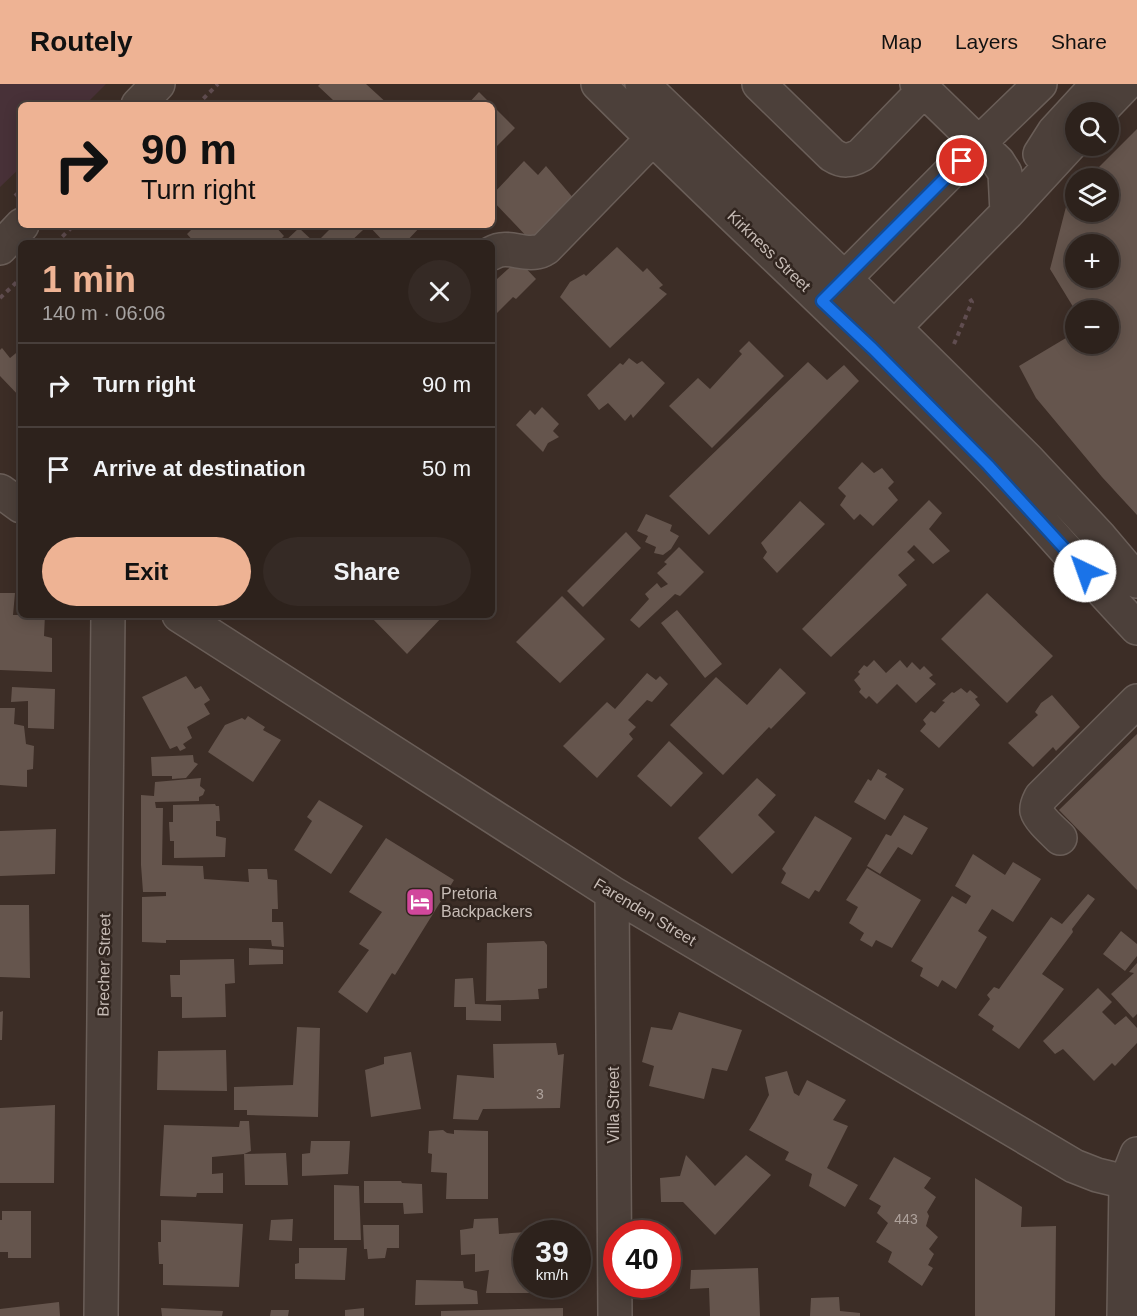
<!DOCTYPE html>
<html lang="en">
<head>
<meta charset="utf-8">
<style>
	body { margin:0; font-family:Arial,sans-serif; background:#352a25; color:#f1f3f6; height:100vh; display:flex; flex-direction:column; font-size:22px; white-space:nowrap }
	* { box-sizing:border-box; margin:0 }
	p { font-size:20px; color:#a7a4a3 }
	.icon { flex:none; width:33px; height:33px; fill:none; stroke:currentColor; stroke-width:2; stroke-linecap:round; stroke-linejoin:round }
	.map { position:relative; flex:1; overflow:hidden }
	.details { position:absolute; left:18px; top:156px; width:477px; height:378px; display:flex; flex-direction:column; background:#2d221c; border-radius:9px; box-shadow:0 3px 15px #0003,0 0 0 2px #483f3b }
	.details>* { flex:none }
	.banner { position:absolute; left:18px; top:18px; width:477px; height:126px; border-radius:9px; box-shadow:0 3px 15px #0003,0 0 0 2px #483f3b; background:#eeb394; color:#111; overflow:hidden }
	.tools { position:absolute; left:1065px; top:18px; display:grid; gap:12px }
	.tools a { display:grid; place-items:center; width:54px; height:54px; border-radius:50%; background:#2d221c; box-shadow:0 3px 15px #0003,0 0 0 2px #483f3b; font-size:30px }
	.speed { position:absolute; left:513px; top:1136px; display:flex; gap:12px; font-size:30px; font-weight:700; text-align:center }
	.speed>* { display:grid; place-content:center; width:78px; height:78px; border-radius:50%; background:#2d221c; box-shadow:0 3px 15px #0003,0 0 0 2px #483f3b; line-height:1 }
	.speed small { font-size:15px; font-weight:400 }
	.speed .limit { border:9px solid #d22; background:#fff; color:#111 }
	.pin { position:absolute; display:grid; place-items:center; width:51px; height:51px; color:#fff; margin:-26px; border:3px solid #fff; border-radius:50%; box-shadow:0 2px 6px #0007 }
	.me { position:absolute; width:66px; margin:-33px; rotate:318deg; stroke-linejoin:round; filter:drop-shadow(0 0 4px #0008) }
	.turn { display:flex; align-items:center; gap:21px; height:126px; padding:0 24px; font-size:27px }
	.turn .icon { width:78px; height:78px; stroke-width:2.5 }
	.turn b { display:block; font-size:42px; line-height:51px }
	.round { display:grid; place-items:center; flex:none; width:63px; height:63px; border-radius:32px; background:#352a25 }
	.head { display:flex; align-items:center; justify-content:space-between; height:102px; padding:0 24px }
	h1 { font-size:36px; font-weight:700; line-height:45px; color:#eeb394 }
	.action { display:flex; gap:12px; margin-top:auto; padding:12px 24px }
	.action a { flex:1; height:69px; border-radius:36px; background:#eeb394; color:#111; font-size:24px; font-weight:700; line-height:69px; text-align:center }
	.action a+a { background:#352a25; color:#f1f3f6 }
	ul { padding:0; list-style:none }
	li { display:flex; align-items:center; gap:18px; height:84px; padding:0 24px; border-top:2px solid #483f3b }
	li div { flex:1 }
	li b { display:block; font-size:22px }
	li em { font-style:normal }
	header { display:flex; align-items:center; gap:36px; box-sizing:border-box; height:84px; padding:0 30px; background:#eeb394; color:#111 }
	header strong { font-size:28px }
	nav { display:flex; gap:33px; margin-inline-start:auto; font-size:21px }
	.map>svg:first-child { display:block }
</style>
</head>
<body>
<header>
<strong>Routely</strong>
<nav><a>Map</a><a>Layers</a><a>Share</a></nav>
</header>
<div class="map">
<svg width="1137" height="1232" viewBox="0 0 1137 1232">
	<rect width="100%" height="100%" fill="#3c2d26"/>
	<path fill="#483138" d="M0 0H106L85 21H21V83L0 103Z"/>
	<path fill="#65554d" fill-rule="evenodd" d="M320 0H366L389 21H334L333 20V16L318 2Z
		M479 8 515 44 492 67V21H467Z
		M1137 45V431L1102 393 1036 314 1019 282 1076 248V260H1108V226H1075L1050 185 1068 115 1076 107V128H1108V94H1088ZM1076 160H1108V194H1076Z
		M524 77 538 91 546 82 575 116 530 156 492 116V111Z
		M196 141H274L284 152 277 159H195L187 150Z
		M334 141H358L363 146 349 159H316Z
		M368 141H422L405 159H385Z
		M299 144 315 159H283Z
		M617 163 643 188 647 184 663 201 659 204 667 210 610 264 560 213 570 198 584 190 586 192Z
		M518 176 536 195 516 215 513 213 492 234V190L497 195Z
		M749 257 784 292 712 364 669 322 698 294 710 305 742 270 739 267Z
		M2 264 10 274 21 265V314L0 292V266Z
		M629 274 637 280 642 277 665 299 633 334 631 330 625 337 608 319 599 326 587 311 620 279 623 281Z
		M808 278 827 296 844 281 859 297 709 451 669 412Z
		M542 323 559 340 553 347 559 353 548 359 543 368 516 341 530 326 535 331Z
		M862 378 874 389 882 384 894 398 888 404 898 416 873 442 860 430 854 436 840 421 846 412 838 404Z
		M929 416 942 429 929 445 950 467 933 480 914 461 907 468 915 476 898 491 907 501 831 573 802 545Z
		M800 417 825 440 777 489 763 474 767 468 761 459Z
		M646 430 672 441 670 447 679 452 671 465 663 471 654 469 656 463 645 458 648 452 637 447Z
		M626 448 641 464 583 523 567 507Z
		M679 463 704 488 680 512 675 510 639 544 630 536 649 515 645 510 657 499 661 504 668 500 657 489 667 480 664 478Z
		M0 509H15L13 531H18L19 517H21V531H45L44 552 52 554V588L0 586Z
		M987 509 1053 572 1007 619 941 555Z
		M562 512 605 555 560 599 516 558Z
		M677 526 722 580 705 594 661 539Z
		M373 531H444L407 570 371 533Z
		M874 576 886 589 900 576 907 584 912 578 920 586 924 582 933 591 929 594 936 600 916 619 897 600 877 620 869 612 866 615 859 608 861 605 854 596 860 590 858 588 864 581 867 583Z
		M780 584 806 609 771 645 769 643 723 691 670 641 716 593 747 621Z
		M647 589 656 596 660 592 668 600 652 618 647 616 628 636 636 643 629 650 633 655 597 694 563 662 607 618 615 625Z
		M186 592 195 605 201 602 210 616 204 620 210 630 187 643 192 654 183 660 186 664 180 667 177 662 170 665 142 613Z
		M12 603 55 605 54 645 28 644V617L11 618Z
		M961 604 967 609 970 606 978 613 975 615 980 621 939 664 920 647 926 640 923 636 931 627 935 629 945 618 942 617 952 608 954 609Z
		M1052 611 1080 643 1056 667 1053 663 1033 683 1008 659 1038 631 1035 628 1041 619Z
		M0 624H15L14 640 24 642 26 660 34 662 33 685 27 686V703L0 701Z
		M248 632 265 643 263 646 281 656 253 698 208 668 225 641 242 634 245 636Z
		M1137 650V806L1059 726Z
		M669 657 703 689 671 723 637 692Z
		M193 671 194 678 198 680 186 694 172 695V692H152L151 673Z
		M878 685 887 690 885 693 904 705 885 736 854 718 868 695 871 697Z
		M201 694 200 702 205 706 203 711 199 713V717L155 718 156 724H163L162 781 203 782 204 795 249 798 248 785H267L268 795 277 796 278 825H272V838H283L284 863 272 862 271 856H166V859L142 858V813L166 812V808H143L141 781V711L154 712 155 698Z
		M757 694 776 711 758 731 775 748 732 790 698 754Z
		M319 716 363 742 331 790 294 766 312 737 307 733Z
		M215 720 216 722H219L220 737H216V752L226 754 225 773 174 774V757H170L169 738H173V721Z
		M904 731 928 744 912 771 898 763 880 790 867 782 886 750 891 752Z
		M815 732 852 754 819 808 815 806 809 815 781 799 786 789 782 785Z
		M56 745 55 790 0 792V747Z
		M386 754 454 796 395 891 392 889 367 929 338 908 369 866 359 860 382 828 349 808Z
		M973 770 1005 791 1013 778 1041 795 1013 838 992 825 978 847 987 853 956 905 942 896 938 903 920 892 923 884 911 877 952 812 966 820 971 812 955 802Z
		M867 784 921 816 892 864 876 856 872 863 860 856 864 849 849 839 858 823 846 816Z
		M1088 810 1095 815 1072 845 1073 848 1042 890 1064 905 1019 965 992 946 994 942 978 931 990 915 987 911 994 903 999 905 1051 833 1062 840Z
		M0 821H29L30 894 0 893Z
		M1121 847 1137 860V872L1125 887 1103 870Z
		M544 857 547 861V904L538 905 539 915 486 917 487 859Z
		M249 864 283 866V880L249 881Z
		M234 875 235 899 225 900 226 933 182 934V913H171L170 891H180V876Z
		M1137 879V930L1133 934 1111 910 1134 889 1129 888Z
		M473 894 475 920 501 921V937L466 936V923H454L455 895Z
		M1098 904 1112 918 1102 928 1115 941 1126 932 1137 944V959L1115 982 1112 979 1094 997 1063 965 1055 970 1043 957Z
		M3 927 2 956H0V928Z
		M679 928 742 946 727 987 712 984 704 1015 649 1002 654 982 642 978 651 943 672 946Z
		M297 943 320 944 318 1033 247 1031V1026H234V1003L293 1001Z
		M556 959 558 971 564 970 560 1024 483 1025 478 1036 453 1035 457 991 494 994 493 960Z
		M226 966 227 1007 157 1006 158 967Z
		M411 968 421 1025 371 1033 365 986 384 980V973Z
		M787 987 794 1009 799 1012 807 996 846 1016 833 1036 848 1042 827 1084 858 1101 845 1123 809 1102 812 1090 785 1076 789 1068 749 1046 755 1037 769 1011 765 993Z
		M55 1021 54 1099H0V1024Z
		M240 1037H249L251 1067 244 1070 286 1069 288 1101H245L244 1070 212 1073V1090L223 1089V1109H197L196 1113 160 1112 164 1041 239 1043Z
		M443 1046 447 1049 454 1050V1046L488 1047V1115H446L447 1089 431 1088 432 1070 428 1069 429 1047Z
		M311 1057H350L348 1090 302 1092V1070L310 1069Z
		M686 1071 715 1102 746 1071 771 1091 715 1151 683 1118H661L660 1094 680 1092Z
		M894 1073 931 1094 924 1104 936 1113 927 1128 929 1132 926 1142 938 1153 929 1165 934 1170 928 1181 933 1184 922 1202 888 1178 892 1168 876 1158 888 1139 877 1129 881 1122 869 1115Z
		M975 1094 1022 1123 1021 1143 1056 1142 1055 1232H975Z
		M364 1097H401L402 1099 422 1100 423 1129 404 1130 403 1119H364Z
		M334 1101 359 1102 361 1156H334Z
		M2 1127H31V1174H8V1168H0V1136H2Z
		M498 1134 499 1150 526 1148V1200H539V1209H486L489 1186 475 1188V1170L461 1171 460 1146 473 1144 474 1135Z
		M293 1135 292 1157 269 1156 271 1136Z
		M161 1136 243 1140 239 1203 163 1201V1180H159L158 1158H161Z
		M363 1141H399V1164H387L385 1174 368 1175 367 1165H364Z
		M299 1164H347L345 1196 295 1195V1180L299 1179Z
		M758 1184 760 1232H710L709 1204 690 1205 691 1186Z
		M416 1196 463 1197 464 1204 477 1207 478 1220 415 1221Z
		M839 1213 840 1227 860 1229V1232H810L811 1214Z
		M59 1218 60 1232H0V1225Z
		M161 1224 223 1227 222 1232H162Z
		M364 1224V1232H345V1226Z
		M563 1224V1232H441V1227Z
		M271 1226H289L288 1232H270Z"/>
	<g fill="none" stroke-linecap="round" stroke-linejoin="round">
		<g stroke="#6a5e58" stroke-width="36">
			<path id="minor" d="M598 0C726 129 861 250 987 380 1039 433 1086 491 1137 544
				M642 0 844 194 1028 376 1100 453 1137 497
				M759 0 832 71C843 78 850 77 861 71L924 6 917 0
				M924 6 998 78 1005 89 1007 129
				M138 21 158 0
				M1099 28 1126 0
				M1040 70 1054 48 1098 0
				M0 164 22 141
				M492 169C507 160 521 171 536 168 540 168 543 166 546 164L652 55
				M829 210 978 60 1040 0
				M878 260 1007 129 1076 54
				M0 407 21 422
				M179 531 612 809 1074 1082 1097 1091 1126 1098
				M1060 754C1054 748 1039 735 1037 727 1036 722 1039 717 1041 713L1137 617
				M612 809 615 1232
				M101 1232 108 531
				M1124 1232 1126 1098 1137 1070"/>
		</g>
		<path stroke="#604d50" stroke-width="4" stroke-dasharray="4.5 4.5" stroke-linecap="butt" d="M197 21 218 0
			M15 112 21 106
			M56 159 74 141
			M0 214 21 194
			M954 260 972 218 968 212"/>
		<use href="#minor" stroke="#4c403a" stroke-width="33"/>
	</g>
	<g fill="none" stroke-linecap="round" stroke-linejoin="round">
		<g stroke="#114b97" stroke-width="15">
			<path id="route" d="M962 77 822 217 873 265 988 381 1085 487"/>
		</g>
		<use href="#route" stroke="#1a73e8" stroke-width="10"/>
	</g>
	<defs>
		<g id="hotel-square" transform="scale(1.5)"><rect x="-9" y="-9" width="18" height="18" rx="4" fill="#d1479c" stroke="#31251f"/><path d="M-6-4.5h1.5V1H6V5H4.5V3h-9V5H-6ZM-4 0a1.8 1.8 0 1 1 3.6 0ZM.5 0V-2.5h3Q6-2.5 6 0Z" fill="#fff"/></g>
	</defs>
	<g fill-rule="evenodd">
		<use href="#hotel-square" x="420" y="818"/>
	</g>
	<g text-anchor="middle" dominant-baseline="central" stroke-width="5" stroke-linejoin="round" paint-order="stroke">
		<g font-size="14" fill="#aea29c">
			<text x="540" y="1010">3</text>
			<text x="906" y="1135">443</text>
		</g>
		<g font-size="16" fill="#c7bcb6" stroke="#31251f">
			<text transform="translate(769 167) rotate(44)">Kirkness Street</text>
			<text transform="translate(645 828) rotate(31)">Farenden Street</text>
			<text transform="translate(104 881) rotate(-89)">Brecher Street</text>
			<text transform="translate(613 1021) rotate(-90)">Villa Street</text>
		</g>
		<g font-size="16" fill="#c7bcb6" stroke="#31251f" text-anchor="start">
			<text x="441" y="809">Pretoria<tspan x="441" dy="18">Backpackers</tspan></text>
		</g>
	</g>
</svg>
<div class="tools">
<a><svg class="icon" aria-label="search" viewBox="0 0 24 24"><circle cx="10" cy="10" r="6"/><path d="M15 15l6 6"/></svg></a>
<a><svg class="icon" aria-label="layers" viewBox="0 0 24 24"><path d="M12 4l9 5-9 5-9-5zM3 14l9 5 9-5"/></svg></a>
<a>+</a>
<a>−</a>
</div>
<div class="speed"><div>39<small>km/h</small></div><div class="limit">40</div></div>
<div class="pin" style="left:962px;top:77px;background:#d93025"><svg class="icon" aria-label="arrive" viewBox="0 0 24 24"><path d="M6 21V4h12l-3 4 3 4H6"/></svg></div>
<svg class="me" style="left:1085px;top:487px" viewBox="-20 -20 40 40"><circle r="19" fill="#fff"/><path d="M0-13L10 11 0 6-10 11z" fill="#1a73e8"/></svg>
<div class="banner">
<div class="turn"><svg class="icon" aria-label="right" viewBox="0 0 24 24"><path d="M7 20v-9h11M14 6l5 5-5 5"/></svg><div><b>90 m</b>Turn right</div></div>
</div>
<section class="details">
<div class="head"><div><h1>1 min</h1><p>140 m · 06:06</p></div><a class="round"><svg class="icon" aria-label="close" viewBox="0 0 24 24"><path d="M6 6l12 12M18 6L6 18"/></svg></a></div>
<ul>
<li><svg class="icon" aria-label="right" viewBox="0 0 24 24"><path d="M7 20v-9h11M14 6l5 5-5 5"/></svg><div><b>Turn right</b></div><em>90 m</em></li>
<li><svg class="icon" aria-label="arrive" viewBox="0 0 24 24"><path d="M6 21V4h12l-3 4 3 4H6"/></svg><div><b>Arrive at destination</b></div><em>50 m</em></li>
</ul>
<div class="action"><a>Exit</a><a>Share</a></div>
</section>
</div>
</body>
</html>
